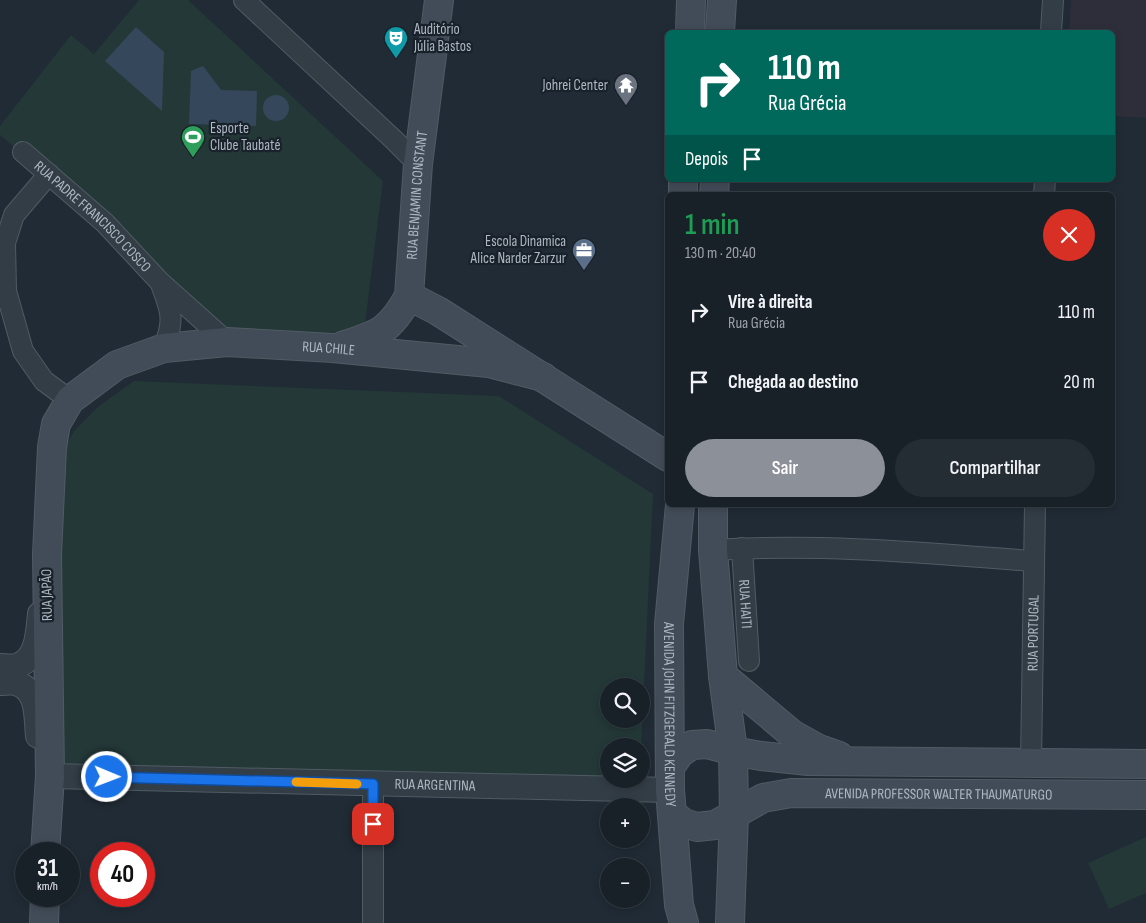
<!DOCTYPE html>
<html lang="pt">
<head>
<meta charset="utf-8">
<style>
	body { margin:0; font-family:"Sofia Sans Condensed",sans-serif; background:#252d34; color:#f1f3f6; height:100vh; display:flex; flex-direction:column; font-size:19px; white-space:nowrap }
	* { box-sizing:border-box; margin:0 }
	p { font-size:16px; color:#9fa3a8 }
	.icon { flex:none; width:28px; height:28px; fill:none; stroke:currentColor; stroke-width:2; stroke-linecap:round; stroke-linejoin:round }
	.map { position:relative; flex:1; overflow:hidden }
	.details { position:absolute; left:665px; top:192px; width:450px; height:315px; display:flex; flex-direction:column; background:#182028; border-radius:8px; box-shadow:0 2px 8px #0003,0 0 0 1px #363e45 }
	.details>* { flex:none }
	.top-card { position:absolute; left:665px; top:30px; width:450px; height:152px; border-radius:8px; box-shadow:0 2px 8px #0003,0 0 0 1px #363e45; background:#00695c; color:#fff; overflow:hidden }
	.tools { position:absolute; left:600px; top:678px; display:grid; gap:10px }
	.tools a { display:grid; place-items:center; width:50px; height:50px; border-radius:50%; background:#182028; box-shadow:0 2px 8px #0003,0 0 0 1px #363e45; font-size:25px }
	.speed { position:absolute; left:15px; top:842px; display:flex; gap:10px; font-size:25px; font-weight:700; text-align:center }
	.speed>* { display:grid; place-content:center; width:65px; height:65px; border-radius:50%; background:#182028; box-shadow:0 2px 8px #0003,0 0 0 1px #363e45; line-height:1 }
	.speed small { font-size:12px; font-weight:400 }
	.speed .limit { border:8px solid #d22; background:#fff; color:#111 }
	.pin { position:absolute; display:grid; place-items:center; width:42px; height:42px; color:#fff; margin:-21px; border-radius:10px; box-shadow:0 2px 8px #0006 }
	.me { position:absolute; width:55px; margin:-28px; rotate:91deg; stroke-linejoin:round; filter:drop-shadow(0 0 4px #0008) }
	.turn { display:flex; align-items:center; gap:18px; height:105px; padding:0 20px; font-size:22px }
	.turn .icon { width:65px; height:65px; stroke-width:2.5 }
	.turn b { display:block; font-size:35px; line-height:42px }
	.then { display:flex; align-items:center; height:48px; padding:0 20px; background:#0003; gap:10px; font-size:19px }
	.round { display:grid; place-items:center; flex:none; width:52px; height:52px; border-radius:26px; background:#252d34 }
	.overview { display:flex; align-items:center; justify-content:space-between; height:85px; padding:0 20px }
	h1 { font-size:30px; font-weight:600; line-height:38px; color:#1e9e55 }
	.action { display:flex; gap:10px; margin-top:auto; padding:10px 20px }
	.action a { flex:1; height:58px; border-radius:30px; background:#8c9099; color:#fff; font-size:20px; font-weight:600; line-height:58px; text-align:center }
	.action a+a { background:#252d34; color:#f1f3f6 }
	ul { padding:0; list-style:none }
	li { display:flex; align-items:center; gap:15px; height:70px; padding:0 20px }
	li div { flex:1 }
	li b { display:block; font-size:19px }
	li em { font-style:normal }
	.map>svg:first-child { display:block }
</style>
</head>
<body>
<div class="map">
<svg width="1146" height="923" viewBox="0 0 1146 923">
	<rect width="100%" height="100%" fill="#202b35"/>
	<path fill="#2e2e3a" d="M1071 0H1146V118L1113 116 1112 32H1069Z"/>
	<path fill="#233837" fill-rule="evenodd" d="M139 0H188L383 181 364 332 232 334 0 135V126L71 35 94 54Z
		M134 381 499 396 653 494 641 749V746H609V779L63 769 59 458 74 431 99 406ZM609 686H641V719H609Z
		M1146 837V893L1109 909 1088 863Z"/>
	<path fill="#35485b" d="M136 27 164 52 162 111 105 61Z
		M203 66 221 90 257 91 256 126 189 124 191 71Z
		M263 108a13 13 0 1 1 26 0a13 13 0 1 1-26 0Z"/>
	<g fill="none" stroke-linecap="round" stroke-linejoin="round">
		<g stroke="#515b64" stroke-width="22">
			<g id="minor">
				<path d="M244 0 393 139 418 164"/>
				<path d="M1051 32 1053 0"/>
				<path id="s1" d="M23 152 105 223 160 282 227 342"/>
				<path d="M49 174 14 215 5 243 6 291 23 351 44 381 70 400"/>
				<path d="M1044 195 1045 180"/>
				<path d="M161 284C171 312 175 318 164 348"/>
				<path id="s2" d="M742 548 749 661"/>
				<path d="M713 550C820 543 927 553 1033 561"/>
				<path id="s3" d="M1031 762 1035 505"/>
				<path d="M373 923V784"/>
			</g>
		</g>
		<g stroke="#515b64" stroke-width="26">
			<g id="tertiary">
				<path d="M0 666C5 666 12 667 16 666 38 660 38 632 40 614"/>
				<path d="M0 683C5 683 12 682 16 683 39 690 36 717 38 736"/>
				<path id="s4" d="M50 776 670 790"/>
			</g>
		</g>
		<g stroke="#515b64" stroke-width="30">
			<g id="secondary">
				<path d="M690 32 691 0"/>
				<path d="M720 32 722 0"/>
				<path d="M683 195V180"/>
				<path d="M714 195 715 180"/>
				<path d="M409 296 438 311 668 457"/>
				<path id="s5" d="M342 346C379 334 390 331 409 296L418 164 439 0"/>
				<path id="s6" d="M680 505 669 624 670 790 679 905 684 923"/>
				<path d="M713 505V550L723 676 733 751 734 814 730 923"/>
				<path d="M723 676 792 734 819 749 839 756"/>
				<path d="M671 766 680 753 692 745 707 744 733 751 761 756 808 761 1146 764"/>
				<path id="s7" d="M672 814 684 823 697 827 715 825 763 798 791 793 1146 795"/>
				<path id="s8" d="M45 854 50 776 47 555 52 447 56 424 70 400 117 365 164 348 227 342 333 348 489 363 543 377"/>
				<path d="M44 923 45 896"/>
			</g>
		</g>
		<use href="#minor" stroke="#333d46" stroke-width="20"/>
		<use href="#tertiary" stroke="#333d46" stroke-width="24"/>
		<use href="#secondary" stroke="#424c58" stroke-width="28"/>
	</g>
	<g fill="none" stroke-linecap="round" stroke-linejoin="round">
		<g stroke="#114b97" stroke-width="12">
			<path id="route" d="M107 777 373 784V824"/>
		</g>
		<use href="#route" stroke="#1a73e8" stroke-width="9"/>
		<path stroke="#f59e0b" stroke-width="9" d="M296 782 357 784"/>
	</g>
	<defs>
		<g id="theatre-pin" transform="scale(1.25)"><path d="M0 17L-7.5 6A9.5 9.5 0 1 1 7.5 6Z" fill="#0f9aa8" stroke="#19222a"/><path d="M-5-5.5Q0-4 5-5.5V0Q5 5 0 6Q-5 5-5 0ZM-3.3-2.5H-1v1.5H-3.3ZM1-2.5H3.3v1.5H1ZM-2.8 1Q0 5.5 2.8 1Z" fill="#fff"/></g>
		<g id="temple-pin" transform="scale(1.25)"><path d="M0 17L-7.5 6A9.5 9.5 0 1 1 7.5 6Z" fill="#6b7280" stroke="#19222a"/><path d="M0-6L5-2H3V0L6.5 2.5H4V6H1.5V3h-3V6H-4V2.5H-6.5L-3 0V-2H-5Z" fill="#fff"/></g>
		<g id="stadium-pin" transform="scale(1.25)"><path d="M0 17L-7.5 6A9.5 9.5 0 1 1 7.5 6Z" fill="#2e9e5b" stroke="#19222a"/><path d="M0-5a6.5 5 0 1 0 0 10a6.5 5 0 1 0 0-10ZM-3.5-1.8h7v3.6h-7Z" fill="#fff"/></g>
		<g id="office-pin" transform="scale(1.25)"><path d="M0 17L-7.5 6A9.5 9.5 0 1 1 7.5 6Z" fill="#5c6f8a" stroke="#19222a"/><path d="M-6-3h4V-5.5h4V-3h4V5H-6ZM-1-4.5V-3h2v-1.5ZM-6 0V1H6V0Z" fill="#fff"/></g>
	</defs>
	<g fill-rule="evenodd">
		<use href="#theatre-pin" x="396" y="38"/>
		<use href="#temple-pin" x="626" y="85"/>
		<use href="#stadium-pin" x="193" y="137"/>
		<use href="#office-pin" x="584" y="250"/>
	</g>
	<g text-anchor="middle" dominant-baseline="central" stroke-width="4.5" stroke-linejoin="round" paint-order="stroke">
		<g font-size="15" fill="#adb8c3" stroke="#19222a" text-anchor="start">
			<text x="414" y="29">Auditório<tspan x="414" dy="17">Júlia Bastos</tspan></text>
			<text x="608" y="85" text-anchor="end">Johrei Center</text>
			<text x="210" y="128">Esporte<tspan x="210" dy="17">Clube Taubaté</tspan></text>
			<text x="566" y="241" text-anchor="end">Escola Dinamica<tspan x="566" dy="17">Alice Narder Zarzur</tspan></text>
		</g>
		<g font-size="15" fill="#adb8c3" stroke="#19222a">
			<text stroke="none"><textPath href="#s5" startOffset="188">RUA BENJAMIN CONSTANT</textPath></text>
			<text stroke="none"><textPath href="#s1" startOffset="95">RUA PADRE FRANCISCO COSCO</textPath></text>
			<text stroke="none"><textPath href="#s8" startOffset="732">RUA CHILE</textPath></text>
			<text transform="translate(47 595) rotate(-91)">RUA JAPÃO</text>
			<text stroke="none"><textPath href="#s2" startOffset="56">RUA HAITI</textPath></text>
			<text stroke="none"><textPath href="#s3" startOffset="129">RUA PORTUGAL</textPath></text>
			<text stroke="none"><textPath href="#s6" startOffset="210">AVENIDA JOHN FITZGERALD KENNEDY</textPath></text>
			<text stroke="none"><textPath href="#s4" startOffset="385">RUA ARGENTINA</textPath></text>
			<text stroke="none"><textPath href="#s7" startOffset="278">AVENIDA PROFESSOR WALTER THAUMATURGO</textPath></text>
		</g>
	</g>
</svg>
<div class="tools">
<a><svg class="icon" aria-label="search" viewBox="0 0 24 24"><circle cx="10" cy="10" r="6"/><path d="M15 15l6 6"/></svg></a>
<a><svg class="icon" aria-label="layers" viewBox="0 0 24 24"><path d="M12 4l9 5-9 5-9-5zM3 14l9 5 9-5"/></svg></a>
<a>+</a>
<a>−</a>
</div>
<div class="speed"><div>31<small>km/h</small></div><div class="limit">40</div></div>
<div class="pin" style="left:373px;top:824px;background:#d93025"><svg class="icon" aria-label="arrive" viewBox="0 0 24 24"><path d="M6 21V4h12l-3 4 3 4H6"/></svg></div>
<svg class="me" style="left:107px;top:777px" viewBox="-20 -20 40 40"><circle r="17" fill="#1a73e8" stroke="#fff" stroke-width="3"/><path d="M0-11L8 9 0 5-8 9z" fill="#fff"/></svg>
<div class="top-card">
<div class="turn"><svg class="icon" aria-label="right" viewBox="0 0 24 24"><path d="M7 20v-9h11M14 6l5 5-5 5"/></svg><div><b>110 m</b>Rua Grécia</div></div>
<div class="then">Depois<svg class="icon" aria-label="arrive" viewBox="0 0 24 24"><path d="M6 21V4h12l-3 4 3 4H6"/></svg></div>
</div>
<section class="details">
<div class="overview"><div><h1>1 min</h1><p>130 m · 20:40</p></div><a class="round" style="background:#d93025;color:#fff"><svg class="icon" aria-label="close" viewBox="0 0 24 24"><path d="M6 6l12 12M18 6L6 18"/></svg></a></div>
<ul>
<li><svg class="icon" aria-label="right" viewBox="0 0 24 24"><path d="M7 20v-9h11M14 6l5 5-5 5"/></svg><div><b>Vire à direita</b><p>Rua Grécia</p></div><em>110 m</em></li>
<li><svg class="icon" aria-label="arrive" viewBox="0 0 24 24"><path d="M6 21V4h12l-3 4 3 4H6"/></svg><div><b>Chegada ao destino</b></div><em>20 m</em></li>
</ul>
<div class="action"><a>Sair</a><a>Compartilhar</a></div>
</section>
</div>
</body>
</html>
